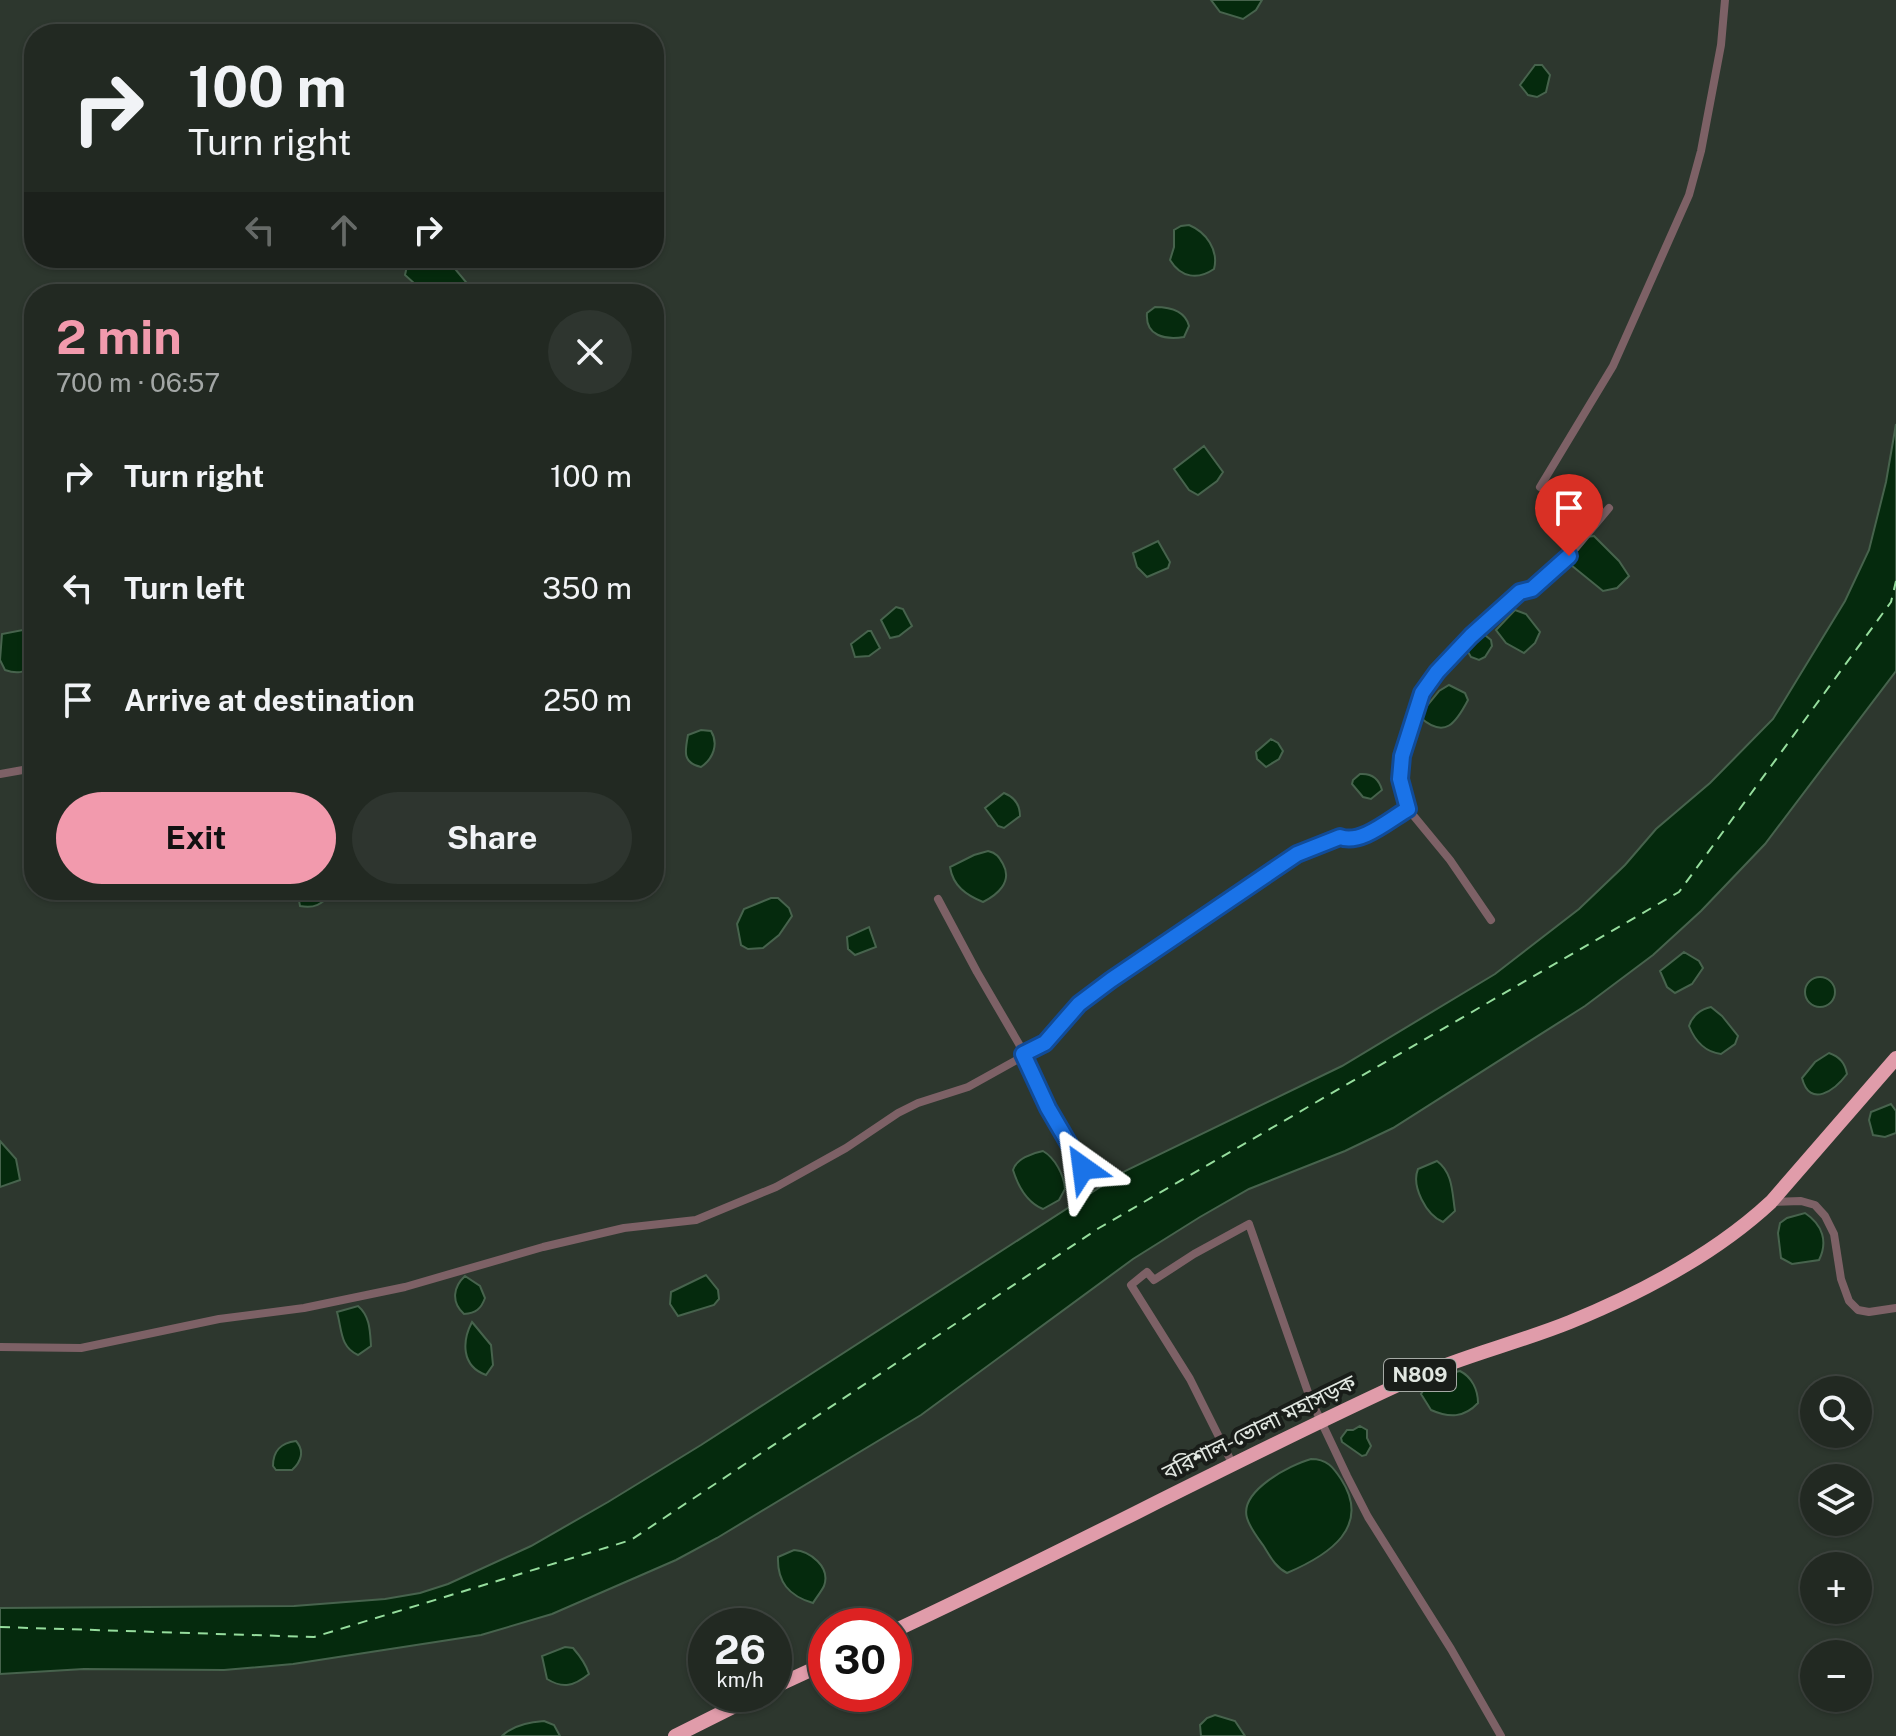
<!DOCTYPE html>
<html lang="en">
<head>
<meta charset="utf-8">
<style>
	body { margin:0; font-family:"Public Sans","Noto Sans Bengali",sans-serif; background:#2e352f; color:#f1f3f6; height:100vh; display:flex; flex-direction:column; font-size:30px; white-space:nowrap }
	* { box-sizing:border-box; margin:0 }
	p { font-size:26px; color:#a2a6a5 }
	.icon { flex:none; width:44px; height:44px; fill:none; stroke:currentColor; stroke-width:2; stroke-linecap:round; stroke-linejoin:round }
	.map { position:relative; flex:1; overflow:hidden }
	.drawer { position:absolute; left:24px; top:284px; width:640px; height:616px; display:flex; flex-direction:column; background:#222922; border-radius:32px; box-shadow:0 2px 6px #0004,0 0 0 2px #3f4540 }
	.drawer>* { flex:none }
	.banner { position:absolute; left:24px; top:24px; width:640px; height:244px; border-radius:32px; box-shadow:0 2px 6px #0004,0 0 0 2px #3f4540; background:#222922; color:#f1f3f6; overflow:hidden }
	.buttons { position:absolute; left:1800px; top:1376px; display:grid; gap:16px }
	.buttons a { display:grid; place-items:center; width:72px; height:72px; border-radius:50%; background:#222922; box-shadow:0 2px 6px #0004,0 0 0 2px #3f4540; font-size:40px }
	.speed { position:absolute; left:688px; top:1608px; display:flex; gap:16px; font-size:40px; font-weight:700; text-align:center }
	.speed>* { display:grid; place-content:center; width:104px; height:104px; border-radius:50%; background:#222922; box-shadow:0 2px 6px #0004,0 0 0 2px #3f4540; line-height:1 }
	.speed small { font-size:20px; font-weight:400 }
	.speed .limit { border:12px solid #d22; background:#fff; color:#111 }
	.pin { position:absolute; display:grid; place-items:center; width:68px; height:68px; color:#fff; margin:-82px -34px; border-radius:50% 50% 50% 0; rotate:-45deg; box-shadow:0 0 8px #0007 }
	.pin .icon { rotate:45deg }
	.me { position:absolute; width:88px; margin:-44px; rotate:329deg; stroke-linejoin:round; filter:drop-shadow(0 0 6px #0008) }
	.turn { display:flex; align-items:center; gap:28px; height:168px; padding:0 32px; font-size:36px }
	.turn .icon { width:104px; height:104px; stroke-width:2.5 }
	.turn b { display:block; font-size:56px; line-height:68px }
	.lanes { display:flex; align-items:center; height:76px; padding:0 32px; background:#0003; justify-content:center; gap:40px; direction:ltr }
	.lanes .off { opacity:.35 }
	.round { display:grid; place-items:center; flex:none; width:84px; height:84px; border-radius:42px; background:#2e352f }
	.overview { display:flex; align-items:center; justify-content:space-between; height:136px; padding:0 32px }
	h1 { font-size:48px; font-weight:700; line-height:60px; color:#f29aad }
	.primary-button { display:flex; gap:16px; margin-top:auto; padding:16px 32px }
	.primary-button a { flex:1; height:92px; border-radius:48px; background:#f29aad; color:#111; font-size:32px; font-weight:700; line-height:92px; text-align:center }
	.primary-button a+a { background:#2e352f; color:#f1f3f6 }
	ul { padding:0; list-style:none }
	li { display:flex; align-items:center; gap:24px; height:112px; padding:0 32px }
	li div { flex:1 }
	li b { display:block; font-size:30px }
	li em { font-style:normal }
	.map>svg:first-child { display:block }
</style>
</head>
<body>
<div class="map">
<svg width="1896" height="1736" viewBox="0 0 1896 1736">
	<rect width="100%" height="100%" fill="#2d372e"/>
	<path fill="#052a0d" stroke="#47634d" stroke-width="2" d="M1211 0H1262L1256 10 1243 19 1220 12Z
		M1535 65H1542L1550 75 1546 92 1537 97 1528 95 1520 85Z
		M1189 225C1206 232 1219 250 1214 269 1198 280 1181 278 1170 260L1174 247V230L1181 226Z
		M413 258H446L471 288V294H426L405 275 407 266Z
		M1155 307C1169 307 1185 310 1189 326L1184 337C1165 340 1145 336 1147 313Z
		M1896 424V671L1765 844 1701 911 1653 955 1585 1006 1393 1128 1345 1151 1249 1189 1200 1217 1133 1259 921 1415 717 1538 676 1560 552 1614 481 1635 293 1664 224 1670 84 1669 0 1674V1608L294 1606 385 1599 420 1593 448 1584 531 1546 608 1502 701 1445 1125 1171 1342 1066 1495 974 1579 909 1625 865 1656 829 1710 783 1773 719 1845 601 1869 550 1886 482Z
		M1204 446 1223 472 1217 481 1198 495 1189 490 1174 469Z
		M1594 536 1619 561 1629 576 1617 588 1603 591 1571 565 1570 557 1586 537Z
		M1158 541 1170 562 1168 568 1147 577 1137 567 1133 553Z
		M896 607 903 609 912 626 899 636 890 638 881 620Z
		M1515 610 1526 614 1540 632 1535 643 1524 653 1506 643 1496 630Z
		M28 629 34 631V666C24 673 16 674 5 670L0 660 2 634Z
		M868 631H871L880 648 869 656 855 657 851 644Z
		M1480 631 1491 640 1492 646 1485 657 1479 660 1471 657 1465 647Z
		M1449 685 1465 693 1468 700C1456 723 1445 739 1421 718V713L1439 691Z
		M701 730 711 731C719 744 713 759 701 767 682 763 685 751 688 735Z
		M1271 739 1278 743 1283 751 1279 759 1266 767 1257 759 1256 752Z
		M1360 774C1372 773 1379 779 1382 790L1371 799 1363 797 1352 784 1353 780Z
		M1004 793C1014 797 1020 805 1020 816L1004 828 998 826 985 808Z
		M988 851C997 853 999 857 1003 864 1013 882 997 895 983 902 966 895 953 886 950 867L974 855Z
		M297 890H332V894C321 904 315 909 300 906Z
		M771 898H778L789 908 792 916 779 935 763 948 748 949 741 945 737 924 744 909Z
		M869 927 876 947 855 955 848 949 847 937Z
		M1684 952 1699 961 1703 968 1692 984 1675 993 1667 987 1660 971Z
		M1805 992a15 15 0 1 1 30 0a15 15 0 1 1-30 0Z
		M1711 1007 1722 1016 1738 1036 1735 1044 1721 1054C1705 1052 1695 1041 1689 1026 1692 1016 1701 1009 1711 1007Z
		M1829 1053C1840 1057 1845 1063 1847 1074 1835 1090 1810 1109 1802 1078L1815 1062Z
		M1891 1104 1896 1111V1133L1885 1137 1873 1135 1869 1120 1871 1112Z
		M0 1141 16 1159 20 1180 0 1187Z
		M1043 1151C1055 1158 1064 1175 1065 1189L1059 1200 1043 1209C1026 1202 1018 1186 1013 1170 1016 1159 1032 1153 1043 1151Z
		M1437 1161C1453 1173 1452 1192 1455 1211L1443 1222C1426 1215 1411 1186 1418 1169Z
		M1805 1213C1823 1225 1828 1242 1819 1260L1792 1264 1781 1258 1778 1233 1780 1223 1787 1218Z
		M706 1275 718 1290 719 1299 714 1305 678 1316 670 1304 671 1292Z
		M465 1276 480 1286 485 1298C481 1309 476 1313 464 1314 451 1302 453 1287 465 1276Z
		M358 1306C370 1316 370 1331 371 1346L358 1355C340 1347 342 1330 337 1312Z
		M472 1322 491 1345 493 1365 486 1375C461 1366 462 1341 472 1322Z
		M1460 1371C1472 1377 1478 1390 1478 1403 1464 1418 1449 1418 1431 1410L1421 1394C1429 1379 1445 1374 1460 1371Z
		M1360 1426 1367 1430V1438L1371 1446 1366 1455 1362 1456 1342 1442 1341 1438 1347 1430H1353Z
		M296 1441C305 1451 301 1462 292 1470H276L273 1466C273 1450 281 1443 296 1441Z
		M1311 1459C1327 1459 1333 1467 1341 1479 1372 1527 1329 1555 1287 1573 1275 1567 1270 1556 1263 1545 1257 1537 1250 1528 1247 1518 1239 1491 1290 1465 1311 1459Z
		M794 1550C810 1551 831 1567 824 1586 821 1592 816 1598 813 1603 789 1596 777 1582 778 1557Z
		M565 1647 573 1648C580 1656 586 1664 589 1674 574 1686 563 1689 547 1679L542 1656Z
		M1215 1715 1235 1721 1245 1736H1201L1200 1725 1207 1718Z
		M544 1721 554 1725 560 1736H502C512 1726 529 1722 544 1721Z"/>
	<g fill="none" stroke-linecap="round" stroke-linejoin="round">
		<path stroke="#96dd9d" stroke-width="2" stroke-dasharray="10 8" stroke-linecap="butt" d="M0 1627 314 1637 631 1540 1099 1228 1679 892 1891 602 1896 581"/>
		<path stroke="#7d6166" stroke-width="8" d="M1540 487 1613 366 1689 195 1701 151 1721 45 1725 0
			M0 774 34 768
			M1408 809 1400 779 1402 756 1422 693 1437 672 1471 636 1520 592 1532 589 1569 556 1609 508
			M938 899 977 972 1019 1044 1033 1079 1083 1168
			M1772 1202 1801 1201 1815 1205 1825 1216 1834 1234 1841 1279 1849 1301 1858 1310 1869 1312 1896 1308
			M0 1347 81 1348 219 1319 304 1308 405 1287 543 1247 624 1228 696 1220 776 1187 846 1148 898 1113 918 1103 968 1087 1031 1052 1053 1036 1079 1004 1111 980 1297 854 1340 837C1360 845 1390 820 1408 809L1450 860 1491 920
			M1232 1463 1190 1379 1131 1285 1147 1272 1154 1280 1194 1254 1249 1224 1310 1398 1347 1476 1368 1517 1451 1649 1501 1736"/>
		<path stroke="#e09caa" stroke-width="14" d="M894 1631C1068 1550 1236 1459 1411 1379 1462 1356 1518 1343 1570 1322 1641 1293 1715 1254 1771 1202L1896 1058
			M774 1687 826 1663
			M675 1736 759 1694"/>
	</g>
	<g fill="none" stroke-linecap="round" stroke-linejoin="round">
		<g stroke="#114b97" stroke-width="20">
			<path id="route" d="M1083 1168 1048 1108 1023 1054 1045 1043 1079 1004 1111 980 1297 854 1340 837C1361 845 1389 820 1408 809L1400 779 1402 756 1422 693 1437 672 1471 636 1520 592 1532 589 1569 556"/>
		</g>
		<use href="#route" stroke="#1a73e8" stroke-width="14"/>
	</g>
	<g text-anchor="middle" dominant-baseline="central" stroke-width="8" stroke-linejoin="round" paint-order="stroke">
		<rect fill="#191d19" stroke="#a5aaa5" stroke-width="2" x="1384" y="1359" width="72" height="32" rx="6"/>
		<g font-size="20" font-weight="bold" fill="#e1e7e1">
			<text x="1420" y="1375">N809</text>
		</g>
		<g font-size="22" fill="#e1e7e1" stroke="#191d19">
			<text transform="translate(1259 1427) rotate(-26)">বরিশাল-ভোলা মহাসড়ক</text>
		</g>
	</g>
</svg>
<div class="buttons">
<a><svg class="icon" aria-label="search" viewBox="0 0 24 24"><circle cx="10" cy="10" r="6"/><path d="M15 15l6 6"/></svg></a>
<a><svg class="icon" aria-label="layers" viewBox="0 0 24 24"><path d="M12 4l9 5-9 5-9-5zM3 14l9 5 9-5"/></svg></a>
<a>+</a>
<a>−</a>
</div>
<div class="speed"><div>26<small>km/h</small></div><div class="limit">30</div></div>
<div class="pin" style="left:1569px;top:556px;background:#d93025"><svg class="icon" aria-label="arrive" viewBox="0 0 24 24"><path d="M6 21V4h12l-3 4 3 4H6"/></svg></div>
<svg class="me" style="left:1083px;top:1168px" viewBox="-20 -20 40 40"><path d="M0-17L14 15 0 8-14 15z" fill="#1a73e8" stroke="#fff" stroke-width="4"/></svg>
<div class="banner">
<div class="turn"><svg class="icon" aria-label="right" viewBox="0 0 24 24"><path d="M7 20v-9h11M14 6l5 5-5 5"/></svg><div><b>100 m</b>Turn right</div></div>
<div class="lanes"><svg class="icon off" aria-label="left" viewBox="0 0 24 24"><path d="M17 20v-9H6M10 6l-5 5 5 5"/></svg><svg class="icon off" aria-label="ahead" viewBox="0 0 24 24"><path d="M12 20V5M6 11l6-6 6 6"/></svg><svg class="icon" aria-label="right" viewBox="0 0 24 24"><path d="M7 20v-9h11M14 6l5 5-5 5"/></svg></div>
</div>
<section class="drawer">
<div class="overview"><div><h1>2 min</h1><p>700 m · 06:57</p></div><a class="round"><svg class="icon" aria-label="close" viewBox="0 0 24 24"><path d="M6 6l12 12M18 6L6 18"/></svg></a></div>
<ul>
<li><svg class="icon" aria-label="right" viewBox="0 0 24 24"><path d="M7 20v-9h11M14 6l5 5-5 5"/></svg><div><b>Turn right</b></div><em>100 m</em></li>
<li><svg class="icon" aria-label="left" viewBox="0 0 24 24"><path d="M17 20v-9H6M10 6l-5 5 5 5"/></svg><div><b>Turn left</b></div><em>350 m</em></li>
<li><svg class="icon" aria-label="arrive" viewBox="0 0 24 24"><path d="M6 21V4h12l-3 4 3 4H6"/></svg><div><b>Arrive at destination</b></div><em>250 m</em></li>
</ul>
<div class="primary-button"><a>Exit</a><a>Share</a></div>
</section>
</div>
</body>
</html>
